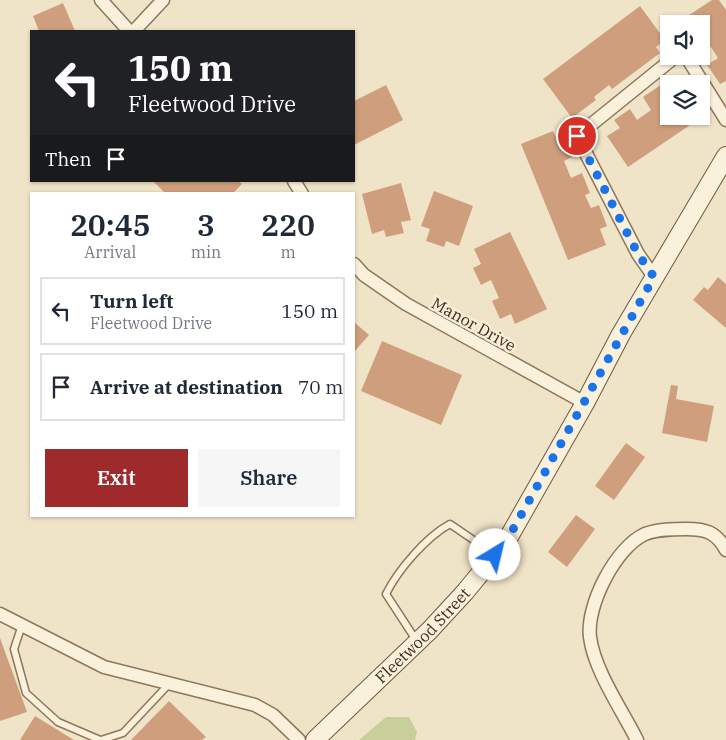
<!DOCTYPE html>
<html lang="en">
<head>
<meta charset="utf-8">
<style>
	body { margin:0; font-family:"IBM Plex Serif",serif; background:#f6f6f7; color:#1f2937; height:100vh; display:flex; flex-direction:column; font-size:19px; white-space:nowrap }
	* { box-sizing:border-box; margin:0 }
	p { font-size:16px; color:#747a83 }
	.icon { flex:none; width:28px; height:28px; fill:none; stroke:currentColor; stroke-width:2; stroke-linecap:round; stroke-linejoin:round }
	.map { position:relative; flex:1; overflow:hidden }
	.details { position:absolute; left:30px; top:192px; width:325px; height:325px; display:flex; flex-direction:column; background:#fff; border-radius:0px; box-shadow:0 1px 4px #0004 }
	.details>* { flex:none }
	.top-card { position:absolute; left:30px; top:30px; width:325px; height:152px; border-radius:0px; box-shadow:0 1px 4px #0004; background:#202124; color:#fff; overflow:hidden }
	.fabs { position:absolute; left:660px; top:15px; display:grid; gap:10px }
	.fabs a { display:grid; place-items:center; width:50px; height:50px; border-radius:0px; background:#fff; box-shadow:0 1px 4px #0004; font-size:25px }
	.pin { position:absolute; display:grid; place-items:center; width:42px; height:42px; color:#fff; margin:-21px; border:2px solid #fff; border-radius:50%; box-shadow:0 1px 5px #0007 }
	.me { position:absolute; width:55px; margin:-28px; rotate:36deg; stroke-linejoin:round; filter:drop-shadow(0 0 4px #0008) }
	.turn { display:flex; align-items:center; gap:18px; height:105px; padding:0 15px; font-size:22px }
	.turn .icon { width:65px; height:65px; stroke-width:2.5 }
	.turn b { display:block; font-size:35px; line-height:42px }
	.then { display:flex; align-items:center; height:48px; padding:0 15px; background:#0003; gap:10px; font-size:19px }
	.eta { display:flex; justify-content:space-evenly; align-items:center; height:85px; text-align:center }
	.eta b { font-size:30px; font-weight:600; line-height:35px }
	.action { display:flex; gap:10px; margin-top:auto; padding:10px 15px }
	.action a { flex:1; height:58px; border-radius:0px; background:#9e2a2b; color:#fff; font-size:20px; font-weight:600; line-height:58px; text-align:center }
	.action a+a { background:#f6f6f7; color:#1f2937 }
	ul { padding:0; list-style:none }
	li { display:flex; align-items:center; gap:15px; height:68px; margin:0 10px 8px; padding:0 5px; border:2px solid #e0e1e3; border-radius:0px }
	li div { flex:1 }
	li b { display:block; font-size:19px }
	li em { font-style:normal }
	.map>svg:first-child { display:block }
</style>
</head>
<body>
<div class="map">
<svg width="726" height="740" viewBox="0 0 726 740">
	<rect width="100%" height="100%" fill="#f0e4c8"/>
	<path fill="#c9cf9b" d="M386 717H409L417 732 415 740H359Z"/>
	<path fill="#cf9f7d" d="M712 0H719L726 10V81L720 84 707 65 718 58 709 44 701 49V24H690L686 17Z
		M63 3 75 31H39L33 16Z
		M640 6 665 40 656 47 660 53 612 89 609 85 594 97 596 100 572 118 543 79Z
		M668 80 671 84H669V116H693L696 121 628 167 607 136 620 128 614 120 630 109 637 120 651 110 643 97Z
		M386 85 403 120 354 145V101Z
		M553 131 559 145 566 142 572 157 564 161 571 178 582 173 590 193 585 195 591 208 599 205 607 226 600 229 606 245 568 260 521 144Z
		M153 181H238L242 184 232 194H166Z
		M401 183 411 220 401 222 404 233 386 237 384 230 372 234 362 194Z
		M434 191 473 206 459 246 446 241 444 247 426 241 430 229 421 226Z
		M510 232 547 309 515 324 511 314 500 319 492 301 499 298 491 280 481 285 473 268 481 264 474 249Z
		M718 277 726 284V328L693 300 704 287 708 290Z
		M354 322 369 335 354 352Z
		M382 341 462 375 441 425 361 391Z
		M671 385 678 386 676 399 714 406 707 442 662 433Z
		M626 443 645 457 614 500 595 486Z
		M576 515 595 529 567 567 548 552Z
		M0 638 27 712 0 721Z
		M169 701 206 737 202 740H131Z
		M35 716 74 740H20Z"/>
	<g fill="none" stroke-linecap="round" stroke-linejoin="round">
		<g stroke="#8d765c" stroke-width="9">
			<path id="lane" d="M22 625 14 649 26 693 58 722 100 740
				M416 640 386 594C398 570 426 537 450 524L494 554
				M101 740 123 733 169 684"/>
		</g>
		<g stroke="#8d765c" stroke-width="15">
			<path id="street" d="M101 0 129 31
				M134 31 163 0
				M686 56 726 120
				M294 181 302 194
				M354 264 364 275 406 304 585 403
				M654 277 638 254 577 136 676 56
				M0 614 104 667 255 705 273 715 299 740
				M637 740C622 710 594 670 590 637 586 605 616 547 645 534 658 529 673 529 686 529 706 529 716 532 726 550"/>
		</g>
		<g stroke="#6f573f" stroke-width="20">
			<g id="secondary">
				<path id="s1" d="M315 740 430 630 465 592 506 542 585 403 621 334 726 156"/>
			</g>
		</g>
		<use href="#lane" stroke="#faf1dc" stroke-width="6"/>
		<use href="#street" stroke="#faf1dc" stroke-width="12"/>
		<use href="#secondary" stroke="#faf1dc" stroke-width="18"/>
	</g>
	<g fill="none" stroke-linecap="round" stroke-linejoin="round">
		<path stroke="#1a73e8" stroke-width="9" stroke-dasharray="0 16.2" d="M495 555 506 542 654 277 638 254 577 136"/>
	</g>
	<g text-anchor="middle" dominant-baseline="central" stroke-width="5" stroke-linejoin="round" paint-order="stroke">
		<g font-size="16" fill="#3d2e20" stroke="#f7eed8">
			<text transform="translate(474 324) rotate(29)">Manor Drive</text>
			<text stroke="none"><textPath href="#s1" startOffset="150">Fleetwood Street</textPath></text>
		</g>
	</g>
</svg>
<div class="fabs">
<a><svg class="icon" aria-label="sound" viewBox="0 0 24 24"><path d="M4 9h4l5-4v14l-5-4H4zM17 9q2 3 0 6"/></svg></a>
<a><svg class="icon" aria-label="layers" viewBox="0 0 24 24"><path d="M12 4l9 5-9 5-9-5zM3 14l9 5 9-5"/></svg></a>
</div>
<div class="pin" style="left:577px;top:136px;background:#d93025"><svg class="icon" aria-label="arrive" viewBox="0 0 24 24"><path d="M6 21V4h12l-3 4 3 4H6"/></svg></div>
<svg class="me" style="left:495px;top:555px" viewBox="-20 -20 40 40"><circle r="19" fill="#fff"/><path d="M0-13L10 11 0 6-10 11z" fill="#1a73e8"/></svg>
<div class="top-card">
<div class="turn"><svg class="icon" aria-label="left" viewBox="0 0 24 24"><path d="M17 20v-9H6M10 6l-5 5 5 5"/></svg><div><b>150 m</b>Fleetwood Drive</div></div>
<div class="then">Then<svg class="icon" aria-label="arrive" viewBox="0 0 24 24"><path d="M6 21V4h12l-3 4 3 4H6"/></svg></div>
</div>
<section class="details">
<div class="eta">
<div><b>20:45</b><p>Arrival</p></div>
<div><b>3</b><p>min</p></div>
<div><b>220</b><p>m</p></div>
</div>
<ul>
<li><svg class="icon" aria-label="left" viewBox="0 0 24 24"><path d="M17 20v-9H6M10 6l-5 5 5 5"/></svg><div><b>Turn left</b><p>Fleetwood Drive</p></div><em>150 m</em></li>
<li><svg class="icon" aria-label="arrive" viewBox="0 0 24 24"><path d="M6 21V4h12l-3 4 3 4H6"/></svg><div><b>Arrive at destination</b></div><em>70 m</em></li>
</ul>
<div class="action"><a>Exit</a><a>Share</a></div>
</section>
</div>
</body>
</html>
